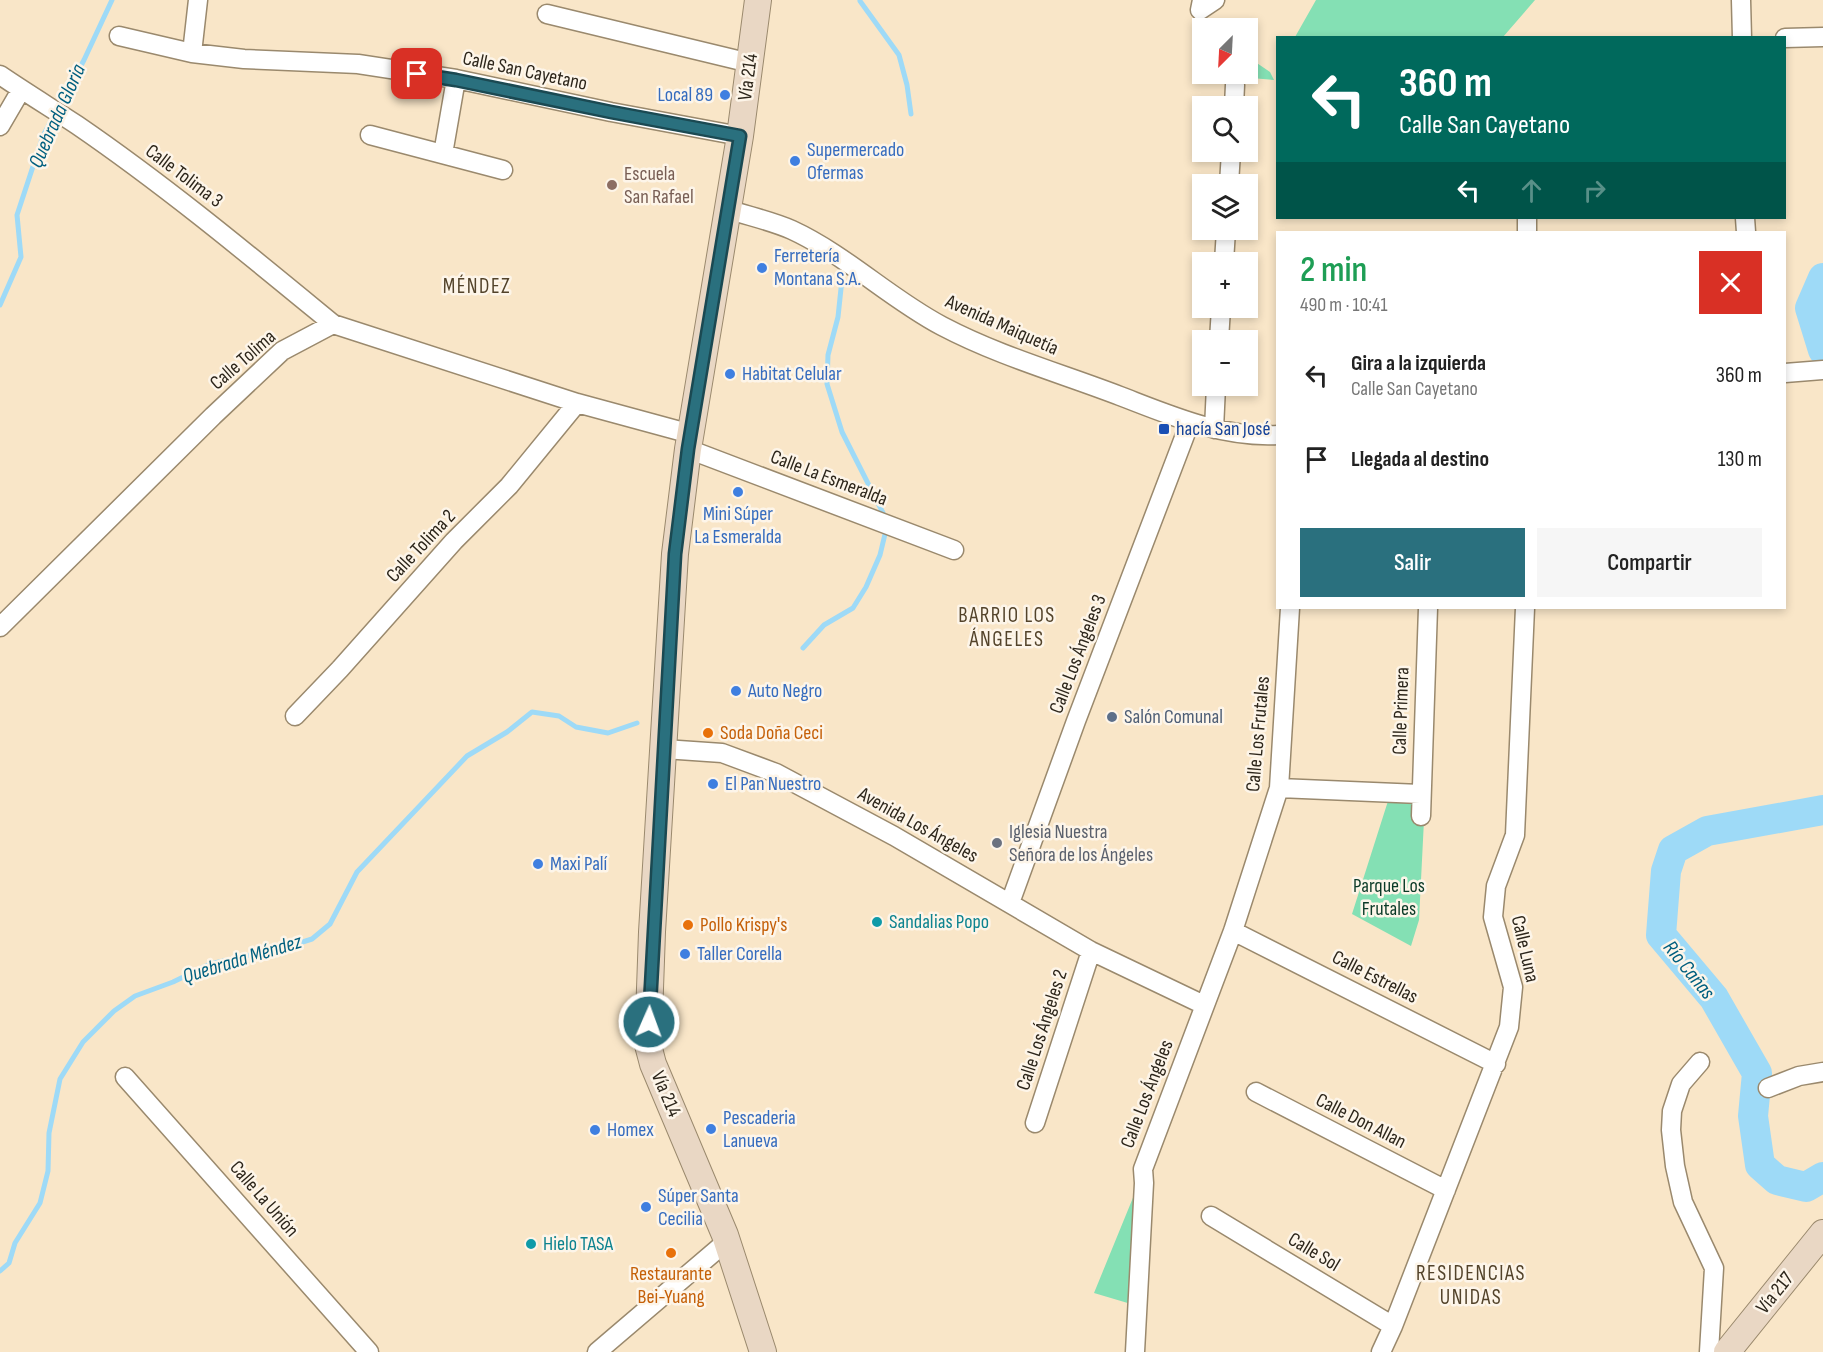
<!DOCTYPE html>
<html lang="es">
<head>
<meta charset="utf-8">
<style>
	body { margin:0; font-family:"Sofia Sans Condensed",sans-serif; background:#f6f6f6; color:#222; height:100vh; display:flex; flex-direction:column; font-size:22px; white-space:nowrap }
	* { box-sizing:border-box; margin:0 }
	p { font-size:20px; color:#767676 }
	.icon { flex:none; width:33px; height:33px; fill:none; stroke:currentColor; stroke-width:2; stroke-linecap:round; stroke-linejoin:round }
	.map { position:relative; flex:1; overflow:hidden }
	.sheet { position:absolute; left:1276px; top:231px; width:510px; height:378px; display:flex; flex-direction:column; background:#fff; border-radius:0px; box-shadow:0 3px 9px #0003 }
	.sheet>* { flex:none }
	.banner { position:absolute; left:1276px; top:36px; width:510px; height:183px; border-radius:0px; box-shadow:0 3px 9px #0003; background:#00695c; color:#fff; overflow:hidden }
	.needle { width:39px; rotate:204deg }
	.controls { position:absolute; left:1192px; top:18px; display:grid; gap:12px }
	.controls a { display:grid; place-items:center; width:66px; height:66px; border-radius:0px; background:#fff; box-shadow:0 3px 9px #0003; font-size:30px }
	.pin { position:absolute; display:grid; place-items:center; width:51px; height:51px; color:#fff; margin:-26px; border-radius:12px; box-shadow:0 3px 9px #0006 }
	.me { position:absolute; width:66px; margin:-33px; rotate:2deg; stroke-linejoin:round; filter:drop-shadow(0 0 4px #0008) }
	.turn { display:flex; align-items:center; gap:21px; height:126px; padding:0 24px; font-size:27px }
	.turn .icon { width:78px; height:78px; stroke-width:2.5 }
	.turn b { display:block; font-size:42px; line-height:51px }
	.lanes { display:flex; align-items:center; height:57px; padding:0 24px; background:#0003; justify-content:center; gap:30px; direction:ltr }
	.lanes .off { opacity:.35 }
	.round { display:grid; place-items:center; flex:none; width:63px; height:63px; border-radius:0px; background:#f6f6f6 }
	.summary { display:flex; align-items:center; justify-content:space-between; height:102px; padding:0 24px }
	h1 { font-size:36px; font-weight:600; line-height:45px; color:#1e9e55 }
	.primary-button { display:flex; gap:12px; margin-top:auto; padding:12px 24px }
	.primary-button a { flex:1; height:69px; border-radius:0px; background:#2a707e; color:#fff; font-size:24px; font-weight:600; line-height:69px; text-align:center }
	.primary-button a+a { background:#f6f6f6; color:#222 }
	ul { padding:0; list-style:none }
	li { display:flex; align-items:center; gap:18px; height:84px; padding:0 24px }
	li div { flex:1 }
	li b { display:block; font-size:22px }
	li em { font-style:normal }
	.map>svg:first-child { display:block }
</style>
</head>
<body>
<div class="map">
<svg width="1823" height="1352" viewBox="0 0 1823 1352">
	<rect width="100%" height="100%" fill="#f9e6c8"/>
	<path fill="#84e0b4" d="M1316 0H1535L1503 37H1295Z
		M1248 57 1270 72 1274 80 1203 74H1248Z
		M1414 800 1424 820 1419 920 1411 946 1352 914 1388 801Z
		M1139 1183 1131 1304 1094 1293Z"/>
	<g fill="none" stroke-linecap="round" stroke-linejoin="round">
		<path stroke="#9edaf7" stroke-width="5" d="M860 1 899 55 907 85 911 114
			M842 279 838 317 828 355 827 384 842 432 883 513
			M0 305 21 257 17 215 43 136 84 60 112 0
			M803 648 824 625 853 608 866 587 880 555 886 530
			M0 1271 9 1263 15 1243 40 1203 48 1171 49 1133 60 1079 83 1042 114 1011 135 996 173 982 210 964 290 946 312 939 330 924 357 872 467 756 507 732 532 712 559 716 576 727 608 733 637 723"/>
		<path stroke="#9edaf7" stroke-width="30" d="M1823 278 1810 308 1823 350
			M1823 810 1707 831 1673 850 1666 871 1661 935 1714 998 1757 1073 1753 1116 1760 1165 1777 1180 1806 1187 1823 1177"/>
		<g stroke="#9a896d" stroke-width="21">
			<path id="minor" d="M1202 0 1200 10 1215 0
				M1741 0 1742 38
				M547 14 750 63
				M119 36 192 53 244 59 358 64 456 79 611 112 740 136
				M1785 38 1823 37
				M192 53 198 0
				M0 75C25 92 51 108 77 125 166 186 249 255 333 324
				M1234 106 1235 85
				M0 126 21 90
				M370 135 503 170
				M443 154 456 79
				M1229 184 1231 152
				M727 209C748 216 772 221 792 230 846 255 889 298 942 326 999 356 1060 373 1120 396 1172 416 1222 438 1278 435
				M1527 218V232
				M1745 218 1746 232
				M1224 262 1226 230
				M1219 340 1221 308
				M1785 373 1823 370
				M1214 429 1216 386
				M688 449 954 550
				M0 627 213 416 282 351 333 324 577 403 691 434
				M295 716 340 669 454 541 509 486 577 403
				M664 749 722 753 776 773 894 836 1091 951 1204 1005
				M1279 788 1420 794
				M1421 816 1428 608
				M1010 903 1076 721 1190 422
				M1233 931 1496 1064
				M1700 1062 1681 1084 1672 1111 1671 1130 1675 1166 1683 1202 1714 1268 1709 1352
				M125 1077 369 1352
				M1768 1088 1799 1076 1823 1072
				M1256 1092 1446 1190
				M1035 1123 1091 951
				M1211 1216 1393 1326
				M597 1352 727 1241
				M1135 1352 1144 1183 1143 1169 1233 931 1279 788 1290 608
				M1381 1352 1393 1326 1509 1027 1513 987 1493 917 1496 886 1515 835 1525 608"/>
		</g>
		<g stroke="#9a896d" stroke-width="28">
			<path id="secondary" d="M758 0 740 136 688 449 675 554 652 932 648 1045 653 1064 725 1235 763 1352
				M1727 1352 1823 1233"/>
		</g>
		<use href="#minor" stroke="#fff" stroke-width="18"/>
		<use href="#secondary" stroke="#e9d7c4" stroke-width="26"/>
	</g>
	<g fill="none" stroke-linecap="round" stroke-linejoin="round">
		<g stroke="#1b4952" stroke-width="15">
			<path id="route" d="M417 74 456 80 611 112 740 136 688 449 675 554 649 1022"/>
		</g>
		<use href="#route" stroke="#2a707e" stroke-width="10"/>
	</g>
	<g fill="#3f7fe0" stroke="#fdf5e9" stroke-width="2">
		<circle cx="725" cy="95" r="6"/>
		<circle cx="795" cy="161" r="6"/>
		<circle cx="762" cy="268" r="6"/>
		<circle cx="730" cy="374" r="6"/>
		<circle cx="738" cy="492" r="6"/>
		<circle cx="736" cy="691" r="6"/>
		<circle cx="713" cy="784" r="6"/>
		<circle cx="538" cy="864" r="6"/>
		<circle cx="685" cy="954" r="6"/>
		<circle cx="711" cy="1129" r="6"/>
		<circle cx="595" cy="1130" r="6"/>
		<circle cx="646" cy="1207" r="6"/>
	</g>
	<circle fill="#8d6e63" stroke="#fdf5e9" stroke-width="2" cx="612" cy="185" r="6"/>
	<rect fill="#1a4fb4" stroke="#fdf5e9" stroke-width="2" x="1158" y="423" width="12" height="12" rx="3"/>
	<circle fill="#5c6f8a" stroke="#fdf5e9" stroke-width="2" cx="1112" cy="717" r="6"/>
	<g fill="#e8710a" stroke="#fdf5e9" stroke-width="2">
		<circle cx="708" cy="733" r="6"/>
		<circle cx="688" cy="925" r="6"/>
		<circle cx="671" cy="1253" r="6"/>
	</g>
	<circle fill="#6b7280" stroke="#fdf5e9" stroke-width="2" cx="997" cy="843" r="6"/>
	<g fill="#0f9aa8" stroke="#fdf5e9" stroke-width="2">
		<circle cx="877" cy="922" r="6"/>
		<circle cx="531" cy="1244" r="6"/>
	</g>
	<g text-anchor="middle" dominant-baseline="central" stroke-width="5" stroke-linejoin="round" paint-order="stroke">
		<g font-size="20" fill="#2d261b" stroke="#fdf5e9">
			<text transform="translate(525 71) rotate(12)">Calle San Cayetano</text>
			<text transform="translate(748 77) rotate(-82)">Vía 214</text>
			<text transform="translate(184 176) rotate(37)">Calle Tolima 3</text>
			<text transform="translate(1002 325) rotate(24)">Avenida Maiquetía</text>
			<text transform="translate(243 360) rotate(-41)">Calle Tolima</text>
			<text transform="translate(829 478) rotate(21)">Calle La Esmeralda</text>
			<text transform="translate(421 546) rotate(-47)">Calle Tolima 2</text>
			<text transform="translate(1078 654) rotate(-69)">Calle Los Ángeles 3</text>
			<text transform="translate(1401 711) rotate(-88)">Calle Primera</text>
			<text transform="translate(1258 734) rotate(-85)">Calle Los Frutales</text>
			<text transform="translate(918 825) rotate(29)">Avenida Los Ángeles</text>
			<text transform="translate(1525 949) rotate(77)">Calle Luna</text>
			<text transform="translate(1375 977) rotate(27)">Calle Estrellas</text>
			<text transform="translate(1042 1030) rotate(-72)">Calle Los Ángeles 2</text>
			<text transform="translate(666 1094) rotate(67)">Vía 214</text>
			<text transform="translate(1147 1094) rotate(-69)">Calle Los Ángeles</text>
			<text transform="translate(1361 1121) rotate(27)">Calle Don Allan</text>
			<text transform="translate(264 1199) rotate(49)">Calle La Unión</text>
			<text transform="translate(1314 1252) rotate(31)">Calle Sol</text>
			<text transform="translate(1775 1293) rotate(-51)">Vía 217</text>
		</g>
		<g font-size="20" fill="#366cbe" stroke="#fdf5e9" text-anchor="start">
			<text x="713" y="95" text-anchor="end">Local 89</text>
			<text x="807" y="150">Supermercado<tspan x="807" dy="23">Ofermas</tspan></text>
			<text x="774" y="256">Ferretería<tspan x="774" dy="23">Montana S.A.</tspan></text>
			<text x="742" y="374">Habitat Celular</text>
			<text x="738" y="514" text-anchor="middle">Mini Súper<tspan x="738" dy="23">La Esmeralda</tspan></text>
			<text x="748" y="691">Auto Negro</text>
			<text x="725" y="784">El Pan Nuestro</text>
			<text x="550" y="864">Maxi Palí</text>
			<text x="697" y="954">Taller Corella</text>
			<text x="723" y="1118">Pescaderia<tspan x="723" dy="23">Lanueva</tspan></text>
			<text x="607" y="1130">Homex</text>
			<text x="658" y="1196">Súper Santa<tspan x="658" dy="23">Cecilia</tspan></text>
		</g>
		<g font-size="20" fill="#785e54" stroke="#fdf5e9" text-anchor="start">
			<text x="624" y="174">Escuela<tspan x="624" dy="23">San Rafael</tspan></text>
		</g>
		<g font-size="20" fill="#164399" stroke="#fdf5e9" text-anchor="start">
			<text x="1176" y="429">hacía San José</text>
		</g>
		<g font-size="20" fill="#4e5e75" stroke="#fdf5e9" text-anchor="start">
			<text x="1124" y="717">Salón Comunal</text>
		</g>
		<g font-size="20" fill="#c56008" stroke="#fdf5e9" text-anchor="start">
			<text x="720" y="733">Soda Doña Ceci</text>
			<text x="700" y="925">Pollo Krispy's</text>
			<text x="671" y="1274" text-anchor="middle">Restaurante<tspan x="671" dy="23">Bei-Yuang</tspan></text>
		</g>
		<g font-size="20" fill="#5b616d" stroke="#fdf5e9" text-anchor="start">
			<text x="1009" y="832">Iglesia Nuestra<tspan x="1009" dy="23">Señora de los Ángeles</tspan></text>
		</g>
		<g font-size="20" fill="#0a3a27" stroke="#fdf5e9">
			<text x="1389" y="886">Parque Los<tspan x="1389" dy="23">Frutales</tspan></text>
		</g>
		<g font-size="20" fill="#0d838f" stroke="#fdf5e9" text-anchor="start">
			<text x="889" y="922">Sandalias Popo</text>
			<text x="543" y="1244">Hielo TASA</text>
		</g>
		<g font-size="21" font-style="italic" fill="#005f7f" stroke="#fdf5e9">
			<text transform="translate(57 116) rotate(-66)">Quebrada Gloria</text>
			<text transform="translate(242 959) rotate(-17)">Quebrada Méndez</text>
			<text transform="translate(1689 970) rotate(51)">Río Cañas</text>
		</g>
		<g font-size="21" letter-spacing="1.5" fill="#53432a" stroke="#fdf5e9">
			<text x="477" y="286">MÉNDEZ</text>
			<text x="1007" y="615">BARRIO LOS<tspan x="1007" dy="24">ÁNGELES</tspan></text>
			<text x="1471" y="1273">RESIDENCIAS<tspan x="1471" dy="24">UNIDAS</tspan></text>
		</g>
	</g>
</svg>
<div class="controls">
<a><svg class="needle" viewBox="-14 -14 28 28"><path d="M0-13l5 13h-10z" fill="#e53935"/><path d="M0 13l5-13h-10z" fill="#767676"/></svg></a>
<a><svg class="icon" aria-label="search" viewBox="0 0 24 24"><circle cx="10" cy="10" r="6"/><path d="M15 15l6 6"/></svg></a>
<a><svg class="icon" aria-label="layers" viewBox="0 0 24 24"><path d="M12 4l9 5-9 5-9-5zM3 14l9 5 9-5"/></svg></a>
<a>+</a>
<a>−</a>
</div>
<div class="pin" style="left:417px;top:74px;background:#d93025"><svg class="icon" aria-label="arrive" viewBox="0 0 24 24"><path d="M6 21V4h12l-3 4 3 4H6"/></svg></div>
<svg class="me" style="left:649px;top:1022px" viewBox="-20 -20 40 40"><circle r="17" fill="#2a707e" stroke="#fff" stroke-width="3"/><path d="M0-11L8 9 0 5-8 9z" fill="#fff"/></svg>
<div class="banner">
<div class="turn"><svg class="icon" aria-label="left" viewBox="0 0 24 24"><path d="M17 20v-9H6M10 6l-5 5 5 5"/></svg><div><b>360 m</b>Calle San Cayetano</div></div>
<div class="lanes"><svg class="icon" aria-label="left" viewBox="0 0 24 24"><path d="M17 20v-9H6M10 6l-5 5 5 5"/></svg><svg class="icon off" aria-label="ahead" viewBox="0 0 24 24"><path d="M12 20V5M6 11l6-6 6 6"/></svg><svg class="icon off" aria-label="right" viewBox="0 0 24 24"><path d="M7 20v-9h11M14 6l5 5-5 5"/></svg></div>
</div>
<section class="sheet">
<div class="summary"><div><h1>2 min</h1><p>490 m · 10:41</p></div><a class="round" style="background:#d93025;color:#fff"><svg class="icon" aria-label="close" viewBox="0 0 24 24"><path d="M6 6l12 12M18 6L6 18"/></svg></a></div>
<ul>
<li><svg class="icon" aria-label="left" viewBox="0 0 24 24"><path d="M17 20v-9H6M10 6l-5 5 5 5"/></svg><div><b>Gira a la izquierda</b><p>Calle San Cayetano</p></div><em>360 m</em></li>
<li><svg class="icon" aria-label="arrive" viewBox="0 0 24 24"><path d="M6 21V4h12l-3 4 3 4H6"/></svg><div><b>Llegada al destino</b></div><em>130 m</em></li>
</ul>
<div class="primary-button"><a>Salir</a><a>Compartir</a></div>
</section>
</div>
</body>
</html>
